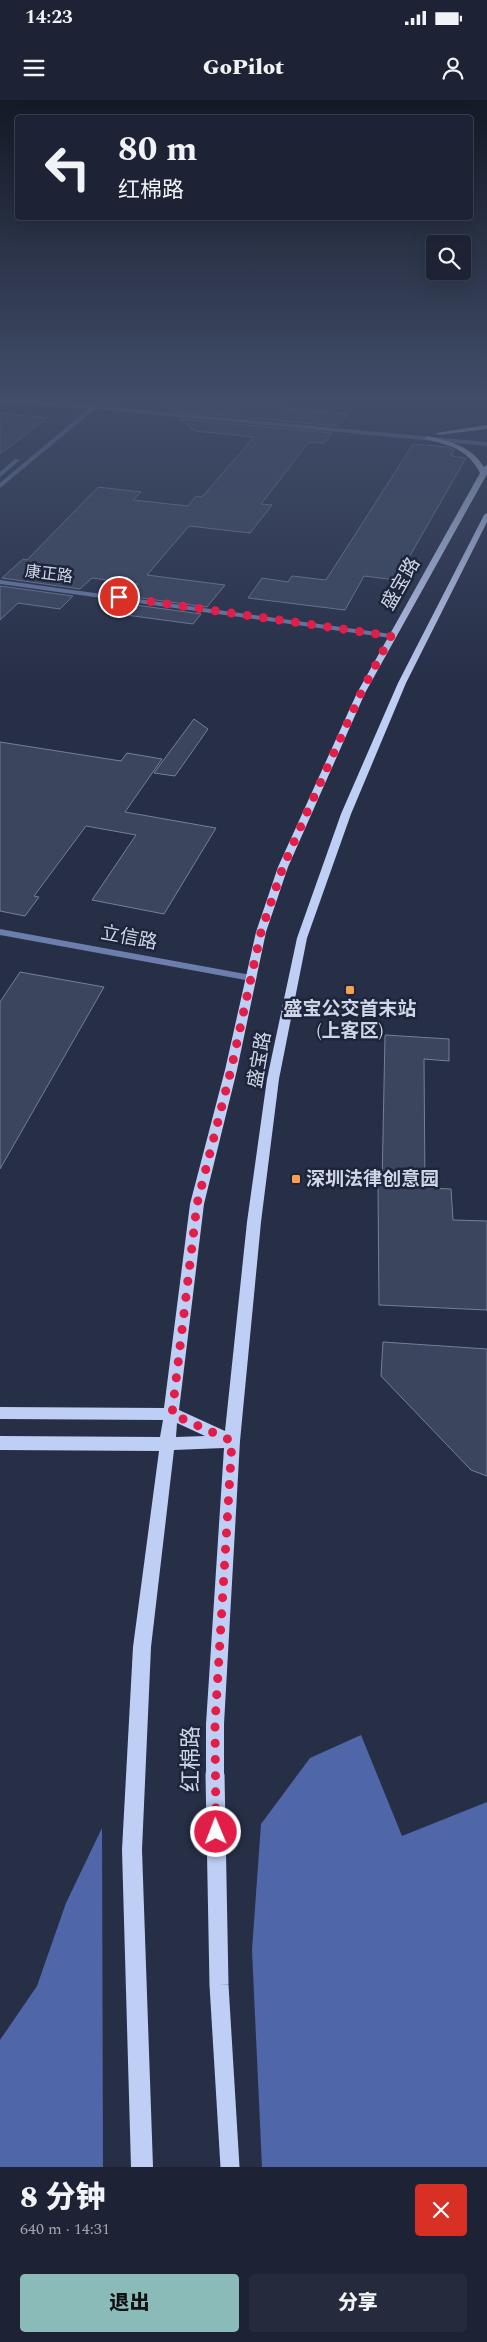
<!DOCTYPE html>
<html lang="zh">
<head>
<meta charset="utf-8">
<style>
	body { margin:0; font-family:Spectral,"Noto Sans SC",serif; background:#252b3d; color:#f1f3f6; height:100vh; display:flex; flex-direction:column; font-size:19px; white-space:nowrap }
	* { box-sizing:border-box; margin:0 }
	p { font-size:16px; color:#a0a4ad }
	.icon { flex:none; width:28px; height:28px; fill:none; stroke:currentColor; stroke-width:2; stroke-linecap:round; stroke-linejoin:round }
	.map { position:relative; height:2067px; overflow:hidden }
	.details { display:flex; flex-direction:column; background:#1d2335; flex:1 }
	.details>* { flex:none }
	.guide { position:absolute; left:15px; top:15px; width:458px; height:105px; border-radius:5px; box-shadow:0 5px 20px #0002,0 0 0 1px #3b4050; background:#1d2335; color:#f1f3f6; overflow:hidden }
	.fabs { position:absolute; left:426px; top:135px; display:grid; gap:10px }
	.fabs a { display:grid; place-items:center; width:45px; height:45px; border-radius:5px; background:#1d2335; box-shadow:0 5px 20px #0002,0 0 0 1px #3b4050; font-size:25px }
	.pin { position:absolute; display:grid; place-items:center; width:42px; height:42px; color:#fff; margin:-21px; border:2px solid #fff; border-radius:50%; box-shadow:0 1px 5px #0007 }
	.me { position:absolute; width:55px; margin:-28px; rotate:359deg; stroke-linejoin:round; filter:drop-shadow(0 0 4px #0008) }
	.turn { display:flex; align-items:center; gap:18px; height:105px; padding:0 20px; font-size:22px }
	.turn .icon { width:65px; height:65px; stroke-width:2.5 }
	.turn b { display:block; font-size:35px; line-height:42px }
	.round { display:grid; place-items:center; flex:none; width:52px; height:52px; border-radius:5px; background:#252b3d }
	.summary { display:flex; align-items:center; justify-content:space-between; height:85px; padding:0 20px }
	h1 { font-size:30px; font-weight:800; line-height:38px }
	.button { display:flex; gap:10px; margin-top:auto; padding:10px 20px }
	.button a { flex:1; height:58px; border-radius:5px; background:#8bbbb9; color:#111; font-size:20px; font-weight:800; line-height:58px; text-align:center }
	.button a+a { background:#252b3d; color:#f1f3f6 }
	.status { display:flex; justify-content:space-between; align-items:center; height:35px; padding:0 25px; background:#1d2335; direction:ltr }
	.status svg { height:14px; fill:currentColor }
	header { display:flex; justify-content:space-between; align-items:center; height:65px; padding:0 20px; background:#1d2335; font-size:22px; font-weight:800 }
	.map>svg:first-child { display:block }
</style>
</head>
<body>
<div class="status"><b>14:23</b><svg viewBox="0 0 49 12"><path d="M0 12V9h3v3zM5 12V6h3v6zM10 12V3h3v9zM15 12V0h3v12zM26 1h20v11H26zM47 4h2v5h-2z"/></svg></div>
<header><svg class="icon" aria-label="menu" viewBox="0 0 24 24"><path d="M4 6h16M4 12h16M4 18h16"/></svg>GoPilot<svg class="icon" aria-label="person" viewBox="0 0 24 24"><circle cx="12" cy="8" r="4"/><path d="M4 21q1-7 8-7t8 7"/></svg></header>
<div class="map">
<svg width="487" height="2067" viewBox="0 0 487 2067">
	<rect width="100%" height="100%" fill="#272f47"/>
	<path fill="#4f66a8" d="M361 1635 402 1736 487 1702V2067H262L252 1850 261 1724 310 1658Z
		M102 1728 103 2067H0V1940L37 1886 66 1803Z"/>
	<path fill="#3b455e" stroke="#747f9a" d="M158 298H217L241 300 238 303 348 314 338 326 172 311Z
		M0 313 47 318 0 354Z
		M181 319 332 333 325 343 309 342 261 404 272 405 250 433 189 426 147 475 225 485 207 507 127 496 138 484 92 478 80 489 2 478 23 459 27 460 98 387 141 392 133 400 188 406 196 396 202 397 254 337 194 331Z
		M413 344 448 347 454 350 451 356 466 358 396 480 364 476 345 510 248 498 262 478 288 482 292 476 326 480Z
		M0 486 73 496 60 509 18 503 0 520Z
		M121 503 201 514 193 524 111 513Z
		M194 619 208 629 175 676 154 673Z
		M0 642 121 661 127 653 162 659 125 712 216 728 164 814 92 800 136 735 86 726 34 796 39 797 25 816 0 811Z
		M20 872 104 887 0 1069V902Z
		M385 935 449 939V961L424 959 425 1088 451 1089 453 1120 487 1121V1210L379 1205 378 1086H382Z
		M383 1242 487 1249V1376L471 1370 381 1276Z"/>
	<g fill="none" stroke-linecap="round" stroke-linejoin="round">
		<path fill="#6c7ead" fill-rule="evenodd" d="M0 298 92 306 102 298H108L99 306 487 342V346L95 309 0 388V383L88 309 0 301Z
			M15 359 20 360 0 377V372Z
			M0 480 391 534 395 536 391 538 0 484Z
			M0 829 251 875 257 878 251 881 0 835Z"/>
		<path fill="#becef5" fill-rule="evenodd" d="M487 325V329L439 335 436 333Z
			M427 336C450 341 471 346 484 367L487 365V374L365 593 288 767 266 832 237 970 204 1104 179 1310 225 1331 247 1122 267 979 297 838 341 714 398 583 484 415 487 413V422L406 583 351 714 307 838 279 979 261 1122 240 1341 224 1624V1675L222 1682 215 1684 208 1682 206 1675V1624L224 1348 174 1350 151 1547 142 1750 153 2067H131L122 1750 133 1547 159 1351 0 1350V1336L160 1337 163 1320 0 1319V1307L164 1308 190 1104 225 970 256 832 278 767 357 593 480 373C468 349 449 345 425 339ZM177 1323 205 1336 176 1337Z"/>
		<path stroke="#becef5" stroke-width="19" d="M215 1675 219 1885 230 2067"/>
	</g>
	<linearGradient id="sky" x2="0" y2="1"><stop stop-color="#151a27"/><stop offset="0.51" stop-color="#414d69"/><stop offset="1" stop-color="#414d69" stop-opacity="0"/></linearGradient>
	<rect width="487" height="587" fill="url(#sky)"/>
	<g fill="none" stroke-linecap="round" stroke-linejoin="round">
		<path stroke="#e11d48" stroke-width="9" stroke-dasharray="0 16.2" d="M119 497 391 536 361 593 308 710 283 767 261 832 231 970 197 1104 172 1314 232 1341 215 1624 216 1732"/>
	</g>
	<g fill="#fb9e50" stroke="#1d253c" stroke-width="2">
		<rect x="345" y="885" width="10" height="10" rx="2.5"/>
		<rect x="291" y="1074" width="10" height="10" rx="2.5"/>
	</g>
	<g text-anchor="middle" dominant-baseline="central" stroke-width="5" stroke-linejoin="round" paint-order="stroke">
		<g font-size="16" fill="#cfd5e5" stroke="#1d253c">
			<text transform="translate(49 474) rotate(7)">康正路</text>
		</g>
		<g font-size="19" fill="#cfd5e5" stroke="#1d253c">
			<text transform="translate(401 484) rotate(-60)">盛宝路</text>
			<text transform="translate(129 838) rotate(11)">立信路</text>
			<text transform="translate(260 960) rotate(-80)">盛宝路</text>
		</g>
		<g font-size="19" font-weight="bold" fill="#cfd5e5" stroke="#1d253c">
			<text x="350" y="909">盛宝公交首末站<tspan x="350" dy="22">(上客区)</tspan></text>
			<text x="306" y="1079" text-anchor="start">深圳法律创意园</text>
		</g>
		<g font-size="22" fill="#cfd5e5" stroke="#1d253c">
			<text transform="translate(191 1659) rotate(-90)">红棉路</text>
		</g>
	</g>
</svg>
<div class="fabs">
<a><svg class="icon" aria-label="search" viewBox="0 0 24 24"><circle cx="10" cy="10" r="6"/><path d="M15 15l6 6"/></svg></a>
</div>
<div class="pin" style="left:119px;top:497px;background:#d93025"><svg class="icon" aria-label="arrive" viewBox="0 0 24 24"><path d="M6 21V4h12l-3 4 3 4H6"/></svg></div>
<svg class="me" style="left:216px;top:1732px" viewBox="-20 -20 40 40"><circle r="17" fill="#e11d48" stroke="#fff" stroke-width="3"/><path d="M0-11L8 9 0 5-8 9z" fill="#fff"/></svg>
<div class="guide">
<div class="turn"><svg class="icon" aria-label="left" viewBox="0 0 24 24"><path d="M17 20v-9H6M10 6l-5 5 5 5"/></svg><div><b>80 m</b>红棉路</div></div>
</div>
</div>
<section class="details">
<div class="summary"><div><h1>8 分钟</h1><p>640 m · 14:31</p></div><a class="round" style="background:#d93025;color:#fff"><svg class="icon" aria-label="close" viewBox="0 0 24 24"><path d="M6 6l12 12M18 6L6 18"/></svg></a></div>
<div class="button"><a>退出</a><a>分享</a></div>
</section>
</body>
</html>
